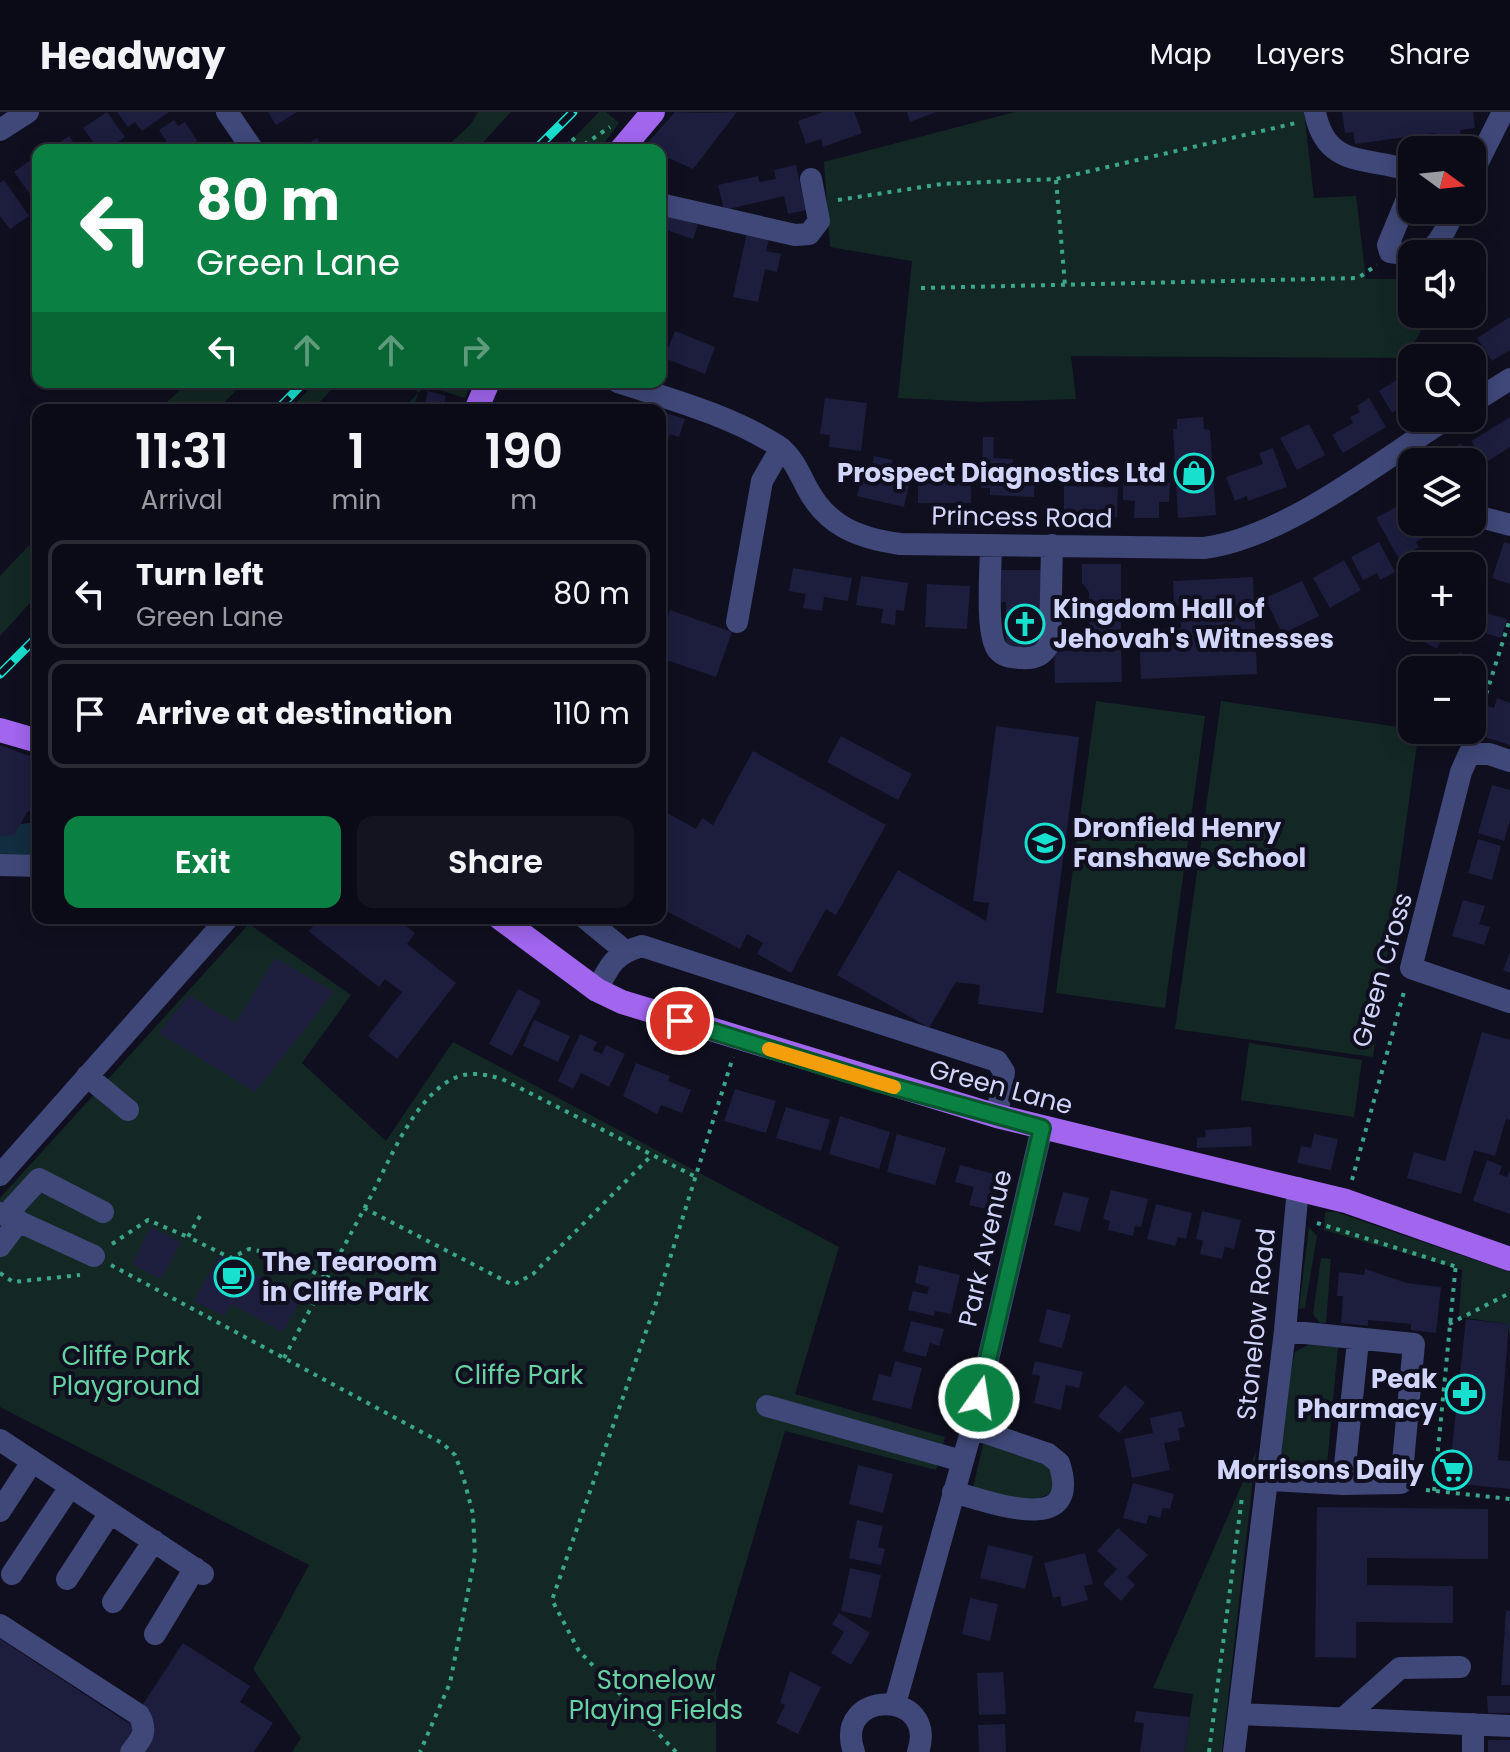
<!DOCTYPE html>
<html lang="en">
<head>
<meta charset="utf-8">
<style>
	body { margin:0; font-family:Poppins,sans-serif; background:#141420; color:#f1f3f6; height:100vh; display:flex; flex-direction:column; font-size:30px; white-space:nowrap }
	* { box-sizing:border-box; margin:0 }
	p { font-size:26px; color:#9a9ba1 }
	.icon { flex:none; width:44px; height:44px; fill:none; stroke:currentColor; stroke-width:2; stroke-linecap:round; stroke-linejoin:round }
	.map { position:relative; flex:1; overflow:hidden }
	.side { position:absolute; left:32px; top:292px; width:634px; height:520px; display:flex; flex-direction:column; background:#0b0b17; border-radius:16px; box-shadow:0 4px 20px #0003,0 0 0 2px #2b2b36 }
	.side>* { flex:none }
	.top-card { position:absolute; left:32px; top:32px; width:634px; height:244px; border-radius:16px; box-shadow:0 4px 20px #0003,0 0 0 2px #2b2b36; background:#0b8043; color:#fff; overflow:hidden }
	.needle { width:52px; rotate:105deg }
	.fabs { position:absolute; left:1398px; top:24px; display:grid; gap:16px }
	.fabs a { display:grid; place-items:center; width:88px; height:88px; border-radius:16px; background:#0b0b17; box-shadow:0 4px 20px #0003,0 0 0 2px #2b2b36; font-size:40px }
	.pin { position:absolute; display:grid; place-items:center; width:68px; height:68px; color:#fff; margin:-34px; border:4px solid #fff; border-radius:50%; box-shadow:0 2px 8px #0007 }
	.me { position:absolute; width:88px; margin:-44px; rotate:13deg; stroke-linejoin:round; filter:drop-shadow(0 0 6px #0008) }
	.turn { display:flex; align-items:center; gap:28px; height:168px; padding:0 32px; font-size:36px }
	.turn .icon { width:104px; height:104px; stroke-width:2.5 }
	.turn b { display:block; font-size:56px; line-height:68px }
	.lanes { display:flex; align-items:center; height:76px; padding:0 32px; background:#0003; justify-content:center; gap:40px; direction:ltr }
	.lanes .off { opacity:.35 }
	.eta { display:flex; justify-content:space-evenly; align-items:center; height:136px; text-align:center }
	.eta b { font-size:48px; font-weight:600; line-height:56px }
	.primary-button { display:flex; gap:16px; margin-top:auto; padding:16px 32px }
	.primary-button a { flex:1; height:92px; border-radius:16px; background:#0b8043; color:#fff; font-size:32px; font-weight:600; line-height:92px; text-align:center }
	.primary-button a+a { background:#141420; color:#f1f3f6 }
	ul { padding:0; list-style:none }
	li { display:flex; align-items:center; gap:24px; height:108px; margin:0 16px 12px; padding:0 16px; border:4px solid #2b2b36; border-radius:16px }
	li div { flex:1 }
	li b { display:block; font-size:30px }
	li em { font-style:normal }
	header { display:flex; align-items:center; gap:48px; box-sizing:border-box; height:112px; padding:0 40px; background:#0b0b17; border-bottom:2px solid #2b2b36 }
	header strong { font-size:38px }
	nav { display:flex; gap:44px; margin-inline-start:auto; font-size:28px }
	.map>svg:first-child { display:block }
</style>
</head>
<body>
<header>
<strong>Headway</strong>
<nav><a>Map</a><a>Layers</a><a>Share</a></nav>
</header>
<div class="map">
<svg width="1510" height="1640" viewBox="0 0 1510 1640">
	<rect width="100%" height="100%" fill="#0f0f1f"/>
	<path fill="#132824" d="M478 0H511L476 38H443L471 12Z
		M599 0H606L619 11 599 38H562Z
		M1015 0H1304L1314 86 1356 84 1366 167H1412V202H1430L1406 246 1071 244 1076 287 980 290 898 286 912 149 830 135 824 50Z
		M189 270H245L216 298H158Z
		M316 270H339L312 298H289Z
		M410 270H472L465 286 426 274 418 281 413 298H402L418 281Z
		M38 424V482L0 524V464Z
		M1096 589 1205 604 1165 896 1056 881Z
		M1221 589 1419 618 1373 945 1175 917Z
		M249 812 351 883 302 951 386 1029 453 930 839 1135 795 1282 945 1325 936 1358 785 1319 716 1552V1640H292L301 1626 253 1557 309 1453 0 1295V1086Z
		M1249 931 1362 948 1354 1005 1241 988Z
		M1325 1100H1336L1510 1160V1226L1508 1212 1459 1205 1462 1158 1324 1118Z
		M1309 1115 1317 1124 1305 1196 1299 1197Z
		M1321 1146 1331 1147 1326 1211H1320L1313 1202Z
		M1308 1233 1338 1235 1326 1364 1287 1357 1280 1350 1292 1254 1295 1240Z
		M984 1328 1046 1349 1053 1357V1380L1031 1390 973 1376Z
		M1256 1340 1222 1640H1185L1193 1582 1153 1576Z"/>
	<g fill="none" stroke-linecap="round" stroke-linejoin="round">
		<path stroke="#122d40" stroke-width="40" d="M0 735 38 730"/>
	</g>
	<path fill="#1d1d3e" d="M107 0 125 25 106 38H99L83 16Z
		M117 0H169L142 19 135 10 128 15Z
		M268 0H297L276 13Z
		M675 0 706 1 737 0 693 57 669 46 660 56V38H641Z
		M823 0H854L862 21 823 35 821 27 806 32 798 9Z
		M907 0H936L910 10Z
		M1342 0H1473L1475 16 1460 18 1463 36 1437 38 1435 21 1355 32 1353 20 1345 21Z
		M174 8 178 14 185 10 203 38H172L159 18Z
		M69 24 79 38H48Z
		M317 26 324 38H297Z
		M569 28 576 34 560 38 567 30Z
		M35 45 38 50 35 89 14 60Z
		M796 53 806 98 788 102 784 84 724 98 718 73 758 64 759 70 776 67 774 58Z
		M4 68 29 104 10 117 0 104V71Z
		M660 100 698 113 693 127 660 116Z
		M747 120 770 124 766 139 781 142 777 160 765 157 758 190 733 185Z
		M1510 205V238L1492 249 1477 226Z
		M675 219 715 235 705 262 664 246Z
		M1466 236 1479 258 1472 262V246H1448Z
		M1412 258V288L1392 301 1379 279Z
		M428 279 446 284 442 298H423Z
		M825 286 867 291 861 339 829 335 830 323 820 322Z
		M1369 286 1386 315 1343 341 1332 323 1353 311 1350 305 1360 300 1357 294Z
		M660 299 685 307 679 325 670 322 661 349Z
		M1203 305 1204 317 1210 318 1216 403 1178 406 1173 317H1177V307Z
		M1510 305V335L1485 351 1471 329Z
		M1309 312 1325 343 1297 358 1280 326Z
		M983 325H994L993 346 1013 347 1012 362 1035 363 1034 385 990 383V376H981Z
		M1461 331 1477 357 1472 360V350L1435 347Z
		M1273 336 1287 375 1248 389 1247 384 1235 389 1226 365 1263 352 1259 341Z
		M874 344 893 348 889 364 910 369 904 395 857 384 864 357 871 359Z
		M918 365 971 366V391H918Z
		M1123 370 1170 371 1169 390H1159V406H1134L1135 389 1123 388Z
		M1064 374 1118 375 1117 405 1064 404Z
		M1412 386V410H1439L1442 416 1416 430 1419 435 1399 447 1376 406Z
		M1379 430 1395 460 1380 468 1377 461 1363 468 1351 445Z
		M1504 430 1510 432V472L1492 466Z
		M1344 448 1361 478 1330 496 1313 466Z
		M1082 452H1121V523H1089V480L1082 471Z
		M793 456 852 466 848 489 824 485 822 499 803 496 806 482 789 479Z
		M998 458H1044V535H1006V490H998Z
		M861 464 908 471 904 499 896 498 895 513 881 511 883 497 856 493Z
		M1253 465 1257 562 1141 567 1139 518 1181 516 1179 494H1174L1173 469Z
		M1302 469 1319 504 1282 522 1265 486Z
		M927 472 970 474 967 517 925 515Z
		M1472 497 1507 507 1501 526 1463 515 1472 514Z
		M670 498 732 520 716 565 664 547 660 558V518L663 519Z
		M1415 514H1450L1437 537 1410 522Z
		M1121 538 1122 570 1055 571 1054 539Z
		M1461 540 1473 558H1434Z
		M1497 586 1510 591V633L1478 623 1488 594 1494 596Z
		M996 614 1079 625 1043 901 978 892 980 873 956 870 929 916 837 863 898 758 986 809 989 791 973 789Z
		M841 624 912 662 898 688 827 650Z
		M0 633 38 647V703L28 699 14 723 0 724Z
		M753 639 886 713 836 803 826 797 791 861 757 842 763 831 747 822 740 837 660 796V697L696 717 702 706 713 713Z
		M1492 673 1510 678V708L1504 729 1478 721Z
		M1478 727 1501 734 1492 768 1468 761Z
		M1463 788 1485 794 1479 812 1490 815 1484 833 1452 824Z
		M302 806H373L384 815 391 806H396L415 821 407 832 456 871 397 947 368 924 402 880 385 867 379 875 308 819 313 815Z
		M1510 840V861L1503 858Z
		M275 846 334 880 255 980 159 921 189 883 236 911Z
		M518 877 541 889 512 944 489 932Z
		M534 908 570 924 558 950 523 934Z
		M1482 920 1510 928V1008L1506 1007 1495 1044 1474 1038 1461 1082 1407 1066 1414 1040 1445 1049Z
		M580 922 597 930 593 938 602 942 606 933 625 942 609 975 581 961 573 977 558 969Z
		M636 951 670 964 668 969 691 978 682 1001 661 993 657 1002 623 984Z
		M735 977 776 989 766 1021 724 1009Z
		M786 995 830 1008 821 1039 776 1026Z
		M840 1004 890 1020 879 1057 829 1042Z
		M1251 1015 1252 1034 1197 1036V1026L1206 1025 1205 1018Z
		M897 1022 946 1036 935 1073 887 1060Z
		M1314 1022 1338 1027 1331 1058 1297 1051 1301 1034 1311 1036Z
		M1487 1048 1502 1054 1499 1062 1507 1065 1510 1058V1102L1473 1089Z
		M960 1053 1010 1066 1005 1087 993 1084 990 1098 969 1093 974 1075 955 1070Z
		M1111 1078 1148 1087 1141 1115 1135 1114 1133 1124 1108 1118 1110 1109 1103 1107Z
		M1063 1080 1089 1086 1080 1120 1054 1113Z
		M1156 1092 1192 1101 1186 1127 1178 1125 1175 1134 1147 1127Z
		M1202 1099 1241 1108 1234 1137 1225 1135 1222 1147 1200 1142 1203 1129 1196 1127Z
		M151 1115 181 1130 161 1167 132 1152Z
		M219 1143 301 1187 283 1220 231 1192 224 1204 194 1189Z
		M919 1153 960 1163 951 1202 935 1199 934 1204 908 1198 913 1179 927 1182 929 1175 915 1171Z
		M1365 1157 1407 1171 1441 1175 1436 1221 1411 1218V1212L1368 1208V1214L1341 1211 1343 1184H1337L1339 1160 1364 1163Z
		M1047 1197 1071 1203 1062 1236 1039 1230Z
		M1466 1207 1509 1212 1498 1348 1510 1349V1377L1442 1370 1445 1344H1451Z
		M911 1209 944 1217 939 1234 930 1231 926 1245 903 1239Z
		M895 1249 922 1256 911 1297 872 1288 879 1262 891 1265Z
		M1035 1249 1083 1260 1079 1276 1066 1273 1061 1298 1034 1291 1040 1264 1032 1262Z
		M1125 1273 1145 1291 1119 1321 1098 1304Z
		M1181 1299 1185 1315 1178 1316 1180 1328 1164 1331 1170 1358 1132 1366 1124 1327 1153 1321 1150 1306Z
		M858 1353 893 1362 883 1401 849 1392Z
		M1133 1371 1174 1382 1170 1397 1163 1396 1160 1406 1149 1403 1146 1412 1123 1406Z
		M1317 1395 1488 1397V1447L1367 1446V1473L1453 1474V1511L1356 1510V1546L1315 1545Z
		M857 1408 883 1414 878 1435 885 1437 881 1453 849 1446Z
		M1118 1416 1148 1443 1127 1465 1135 1473 1121 1489 1103 1472 1117 1457 1097 1439Z
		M988 1433 1033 1444 1025 1477 980 1466Z
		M1085 1441 1093 1472 1084 1474 1088 1488 1062 1495 1060 1484 1053 1486 1044 1451Z
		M850 1456 881 1463 871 1506 841 1499Z
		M970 1486 998 1492 990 1529 962 1522Z
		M1506 1498 1510 1499V1573H1501Z
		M839 1501 870 1521 851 1553 831 1541 844 1520 832 1512Z
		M0 1527 130 1612 183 1531 250 1574 240 1590 273 1611 254 1640H0Z
		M790 1559 821 1575 798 1622 776 1611 785 1593 780 1591Z
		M1003 1560 1006 1602 979 1603 977 1561Z
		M1487 1584H1510V1601H1488Z
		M1136 1599 1190 1605 1185 1640H1140L1144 1611 1134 1610Z
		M1005 1612 1006 1640H979L978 1613Z
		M1488 1628H1510V1640H1488Z"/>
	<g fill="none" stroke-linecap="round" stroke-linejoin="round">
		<path stroke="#3ba68b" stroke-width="4" stroke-dasharray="4 6" stroke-linecap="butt" d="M572 26 580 34
			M576 38 610 15
			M1056 68 1065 173
			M838 88 942 72 1056 67 1296 11
			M921 176 1358 166 1377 153
			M1474 620 1510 507
			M1352 1068 1405 876
			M364 1096 513 1173 533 1162 652 1043
			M200 1104 188 1125 231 1146 249 1137 276 1142 326 1166
			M1317 1111 1457 1155
			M112 1132 148 1108 188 1125
			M111 1153 442 1331 455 1343 463 1364 473 1402 475 1444 450 1571 420 1640
			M0 1161 13 1170 80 1163
			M1449 1212 1510 1181
			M284 1246C313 1192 342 1138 371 1084 390 1047 410 997 444 972 464 958 481 961 502 967L696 1065
			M1426 1378 1510 1387
			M1434 1379 1456 1151
			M676 1640 579 1539 552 1488 656 1191 733 945
			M1209 1640 1242 1385"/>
		<path stroke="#3f4879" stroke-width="22" d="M227 0 253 38
			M1315 0C1326 58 1370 44 1411 59L1412 64
			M0 18 28 0
			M1472 62 1503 0
			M1412 75 1388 133 1390 140 1412 143
			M660 92 795 123 809 122 819 109 811 67
			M1418 142C1439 139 1446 115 1455 98
			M618 270C670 287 732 304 778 334 792 344 799 360 806 374 826 414 858 426 900 432L1204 436C1284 426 1380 349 1448 306
			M1472 291 1510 267
			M1484 406 1510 413
			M991 433C991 454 985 524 998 538 1004 545 1012 545 1021 546 1036 547 1044 543 1050 530L1052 433
			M737 510 762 369 781 336
			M1510 649 1489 642H1469L1461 660 1411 856 1510 890
			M0 753 38 754
			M585 806 625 839
			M597 878C609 854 615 841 642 834L997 949 1004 960 997 1004
			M87 964 128 998
			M0 1063 228 806
			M0 1101 94 1144
			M6 1103 39 1067 103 1100
			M0 1134 19 1109
			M1285 1219 1414 1232 1401 1371 1343 1372 1358 1229
			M767 1294 962 1349
			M0 1328 203 1462
			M1268 1368 1343 1372
			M953 1380C988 1389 1084 1427 1059 1351L1048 1342 972 1316
			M0 1399 32 1350
			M12 1462 70 1375
			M67 1467 110 1401
			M113 1490 154 1429
			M0 1513 139 1603C148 1619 142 1627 131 1640
			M155 1522 195 1456
			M895 1592 972 1316 1042 1016
			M1240 1602 1510 1614
			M1345 1605 1400 1556 1460 1555
			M854 1640C832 1577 939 1576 918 1640
			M1234 1640 1285 1219 1298 1076
			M1473 1640V1612"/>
		<path stroke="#a165ee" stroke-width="24" d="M621 38 653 0
			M476 298 488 270
			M0 618 38 629
			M500 806 597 878 622 890 997 1004 1346 1089 1510 1147"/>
		<g stroke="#18e0ce" stroke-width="9">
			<path id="rail" d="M535 38 573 0
				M277 298 304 270
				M0 562 38 524"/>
		</g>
		<use href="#rail" stroke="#0f0f1f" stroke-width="6" stroke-dasharray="18" stroke-linecap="butt"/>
	</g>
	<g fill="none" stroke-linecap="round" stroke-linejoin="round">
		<g stroke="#07532c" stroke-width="20">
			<path id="route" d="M680 909 873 969 1042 1016 979 1286"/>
		</g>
		<use href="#route" stroke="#0b8043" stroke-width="14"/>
		<path stroke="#f59e0b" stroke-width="14" d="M769 937 894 975"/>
	</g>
	<defs>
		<g id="shop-ring" transform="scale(2)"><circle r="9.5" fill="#0f0f1f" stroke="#18e0ce" stroke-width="1.5"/><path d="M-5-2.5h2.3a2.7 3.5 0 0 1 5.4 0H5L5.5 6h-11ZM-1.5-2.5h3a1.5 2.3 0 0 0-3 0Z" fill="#18e0ce"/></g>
		<g id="church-ring" transform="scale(2)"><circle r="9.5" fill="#0f0f1f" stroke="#18e0ce" stroke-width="1.5"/><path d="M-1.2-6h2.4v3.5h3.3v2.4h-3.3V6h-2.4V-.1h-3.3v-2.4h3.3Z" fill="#18e0ce"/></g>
		<g id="school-ring" transform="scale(2)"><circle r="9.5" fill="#0f0f1f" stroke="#18e0ce" stroke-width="1.5"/><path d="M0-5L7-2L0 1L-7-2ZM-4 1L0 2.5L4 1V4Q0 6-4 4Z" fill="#18e0ce"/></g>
		<g id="cafe-ring" transform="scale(2)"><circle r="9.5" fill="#0f0f1f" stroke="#18e0ce" stroke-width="1.5"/><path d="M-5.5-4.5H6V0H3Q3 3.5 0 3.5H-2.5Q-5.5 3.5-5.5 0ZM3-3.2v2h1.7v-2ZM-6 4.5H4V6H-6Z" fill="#18e0ce"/></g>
		<g id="pharmacy-ring" transform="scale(2)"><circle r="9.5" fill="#0f0f1f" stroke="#18e0ce" stroke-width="1.5"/><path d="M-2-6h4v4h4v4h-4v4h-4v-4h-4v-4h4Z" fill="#18e0ce"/></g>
		<g id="supermarket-ring" transform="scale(2)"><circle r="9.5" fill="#0f0f1f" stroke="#18e0ce" stroke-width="1.5"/><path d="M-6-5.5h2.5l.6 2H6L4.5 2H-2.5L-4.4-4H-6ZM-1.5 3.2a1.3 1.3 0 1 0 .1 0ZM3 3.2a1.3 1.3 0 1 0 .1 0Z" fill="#18e0ce"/></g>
	</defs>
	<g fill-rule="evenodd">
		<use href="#shop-ring" x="1194" y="361"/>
		<use href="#church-ring" x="1025" y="512"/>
		<use href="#school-ring" x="1045" y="731"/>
		<use href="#cafe-ring" x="234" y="1165"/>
		<use href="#pharmacy-ring" x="1465" y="1282"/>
		<use href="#supermarket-ring" x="1452" y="1358"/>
	</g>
	<g text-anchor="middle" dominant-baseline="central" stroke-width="8" stroke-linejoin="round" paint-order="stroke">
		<g font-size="26" font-weight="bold" fill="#d2d5fa" stroke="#0f0f1f" text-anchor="end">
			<text x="1166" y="361">Prospect Diagnostics Ltd</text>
			<text x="1053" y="497" text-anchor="start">Kingdom Hall of<tspan x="1053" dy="30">Jehovah's Witnesses</tspan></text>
			<text x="1073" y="716" text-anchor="start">Dronfield Henry<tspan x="1073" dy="30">Fanshawe School</tspan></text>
			<text x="262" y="1150" text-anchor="start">The Tearoom<tspan x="262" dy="30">in Cliffe Park</tspan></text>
			<text x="1437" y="1267">Peak<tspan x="1437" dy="30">Pharmacy</tspan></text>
			<text x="1424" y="1358">Morrisons Daily</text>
		</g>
		<g font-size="26" fill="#d2d5fa" stroke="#0f0f1f">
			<text transform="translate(1022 405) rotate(1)">Princess Road</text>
			<text transform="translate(1382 858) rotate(-74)">Green Cross</text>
			<text transform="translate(1001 975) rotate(15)">Green Lane</text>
			<text transform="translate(985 1136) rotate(-77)">Park Avenue</text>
			<text transform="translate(1256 1212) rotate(-84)">Stonelow Road</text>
		</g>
		<g font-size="26" fill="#66d2a2" stroke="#0f0f1f">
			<text x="126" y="1244">Cliffe Park<tspan x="126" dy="30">Playground</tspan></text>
			<text x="519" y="1263">Cliffe Park</text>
			<text x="656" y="1568">Stonelow<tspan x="656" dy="30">Playing Fields</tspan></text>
		</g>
	</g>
</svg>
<div class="fabs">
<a><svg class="needle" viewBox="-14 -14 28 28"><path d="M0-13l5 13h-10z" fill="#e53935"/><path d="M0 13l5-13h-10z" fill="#9a9ba1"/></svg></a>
<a><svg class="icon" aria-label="sound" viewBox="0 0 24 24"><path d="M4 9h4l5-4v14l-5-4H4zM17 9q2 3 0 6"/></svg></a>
<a><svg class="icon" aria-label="search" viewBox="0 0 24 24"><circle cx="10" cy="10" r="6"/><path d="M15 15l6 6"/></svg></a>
<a><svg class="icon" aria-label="layers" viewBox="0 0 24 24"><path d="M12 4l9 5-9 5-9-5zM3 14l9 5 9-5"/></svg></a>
<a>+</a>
<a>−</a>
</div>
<div class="pin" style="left:680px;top:909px;background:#d93025"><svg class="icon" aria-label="arrive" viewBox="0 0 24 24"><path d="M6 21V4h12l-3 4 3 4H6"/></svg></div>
<svg class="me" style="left:979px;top:1286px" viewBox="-20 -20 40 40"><circle r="17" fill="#0b8043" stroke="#fff" stroke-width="3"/><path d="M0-11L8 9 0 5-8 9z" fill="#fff"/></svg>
<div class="top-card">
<div class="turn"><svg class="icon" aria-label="left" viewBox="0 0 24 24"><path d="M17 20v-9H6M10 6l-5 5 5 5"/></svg><div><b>80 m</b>Green Lane</div></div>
<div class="lanes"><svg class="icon" aria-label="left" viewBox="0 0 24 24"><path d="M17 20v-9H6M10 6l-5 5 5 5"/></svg><svg class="icon off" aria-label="ahead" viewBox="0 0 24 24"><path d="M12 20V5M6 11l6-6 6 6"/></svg><svg class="icon off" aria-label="ahead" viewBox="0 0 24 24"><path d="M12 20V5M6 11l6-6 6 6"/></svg><svg class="icon off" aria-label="right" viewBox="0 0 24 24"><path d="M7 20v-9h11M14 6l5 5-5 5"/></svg></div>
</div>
<section class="side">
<div class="eta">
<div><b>11:31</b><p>Arrival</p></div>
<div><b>1</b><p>min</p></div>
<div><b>190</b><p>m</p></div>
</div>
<ul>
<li><svg class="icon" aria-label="left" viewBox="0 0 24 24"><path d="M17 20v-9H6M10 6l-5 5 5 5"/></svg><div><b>Turn left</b><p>Green Lane</p></div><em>80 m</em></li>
<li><svg class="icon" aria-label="arrive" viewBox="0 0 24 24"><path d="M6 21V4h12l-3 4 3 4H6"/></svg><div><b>Arrive at destination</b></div><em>110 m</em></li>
</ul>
<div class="primary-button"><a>Exit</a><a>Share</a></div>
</section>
</div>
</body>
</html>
